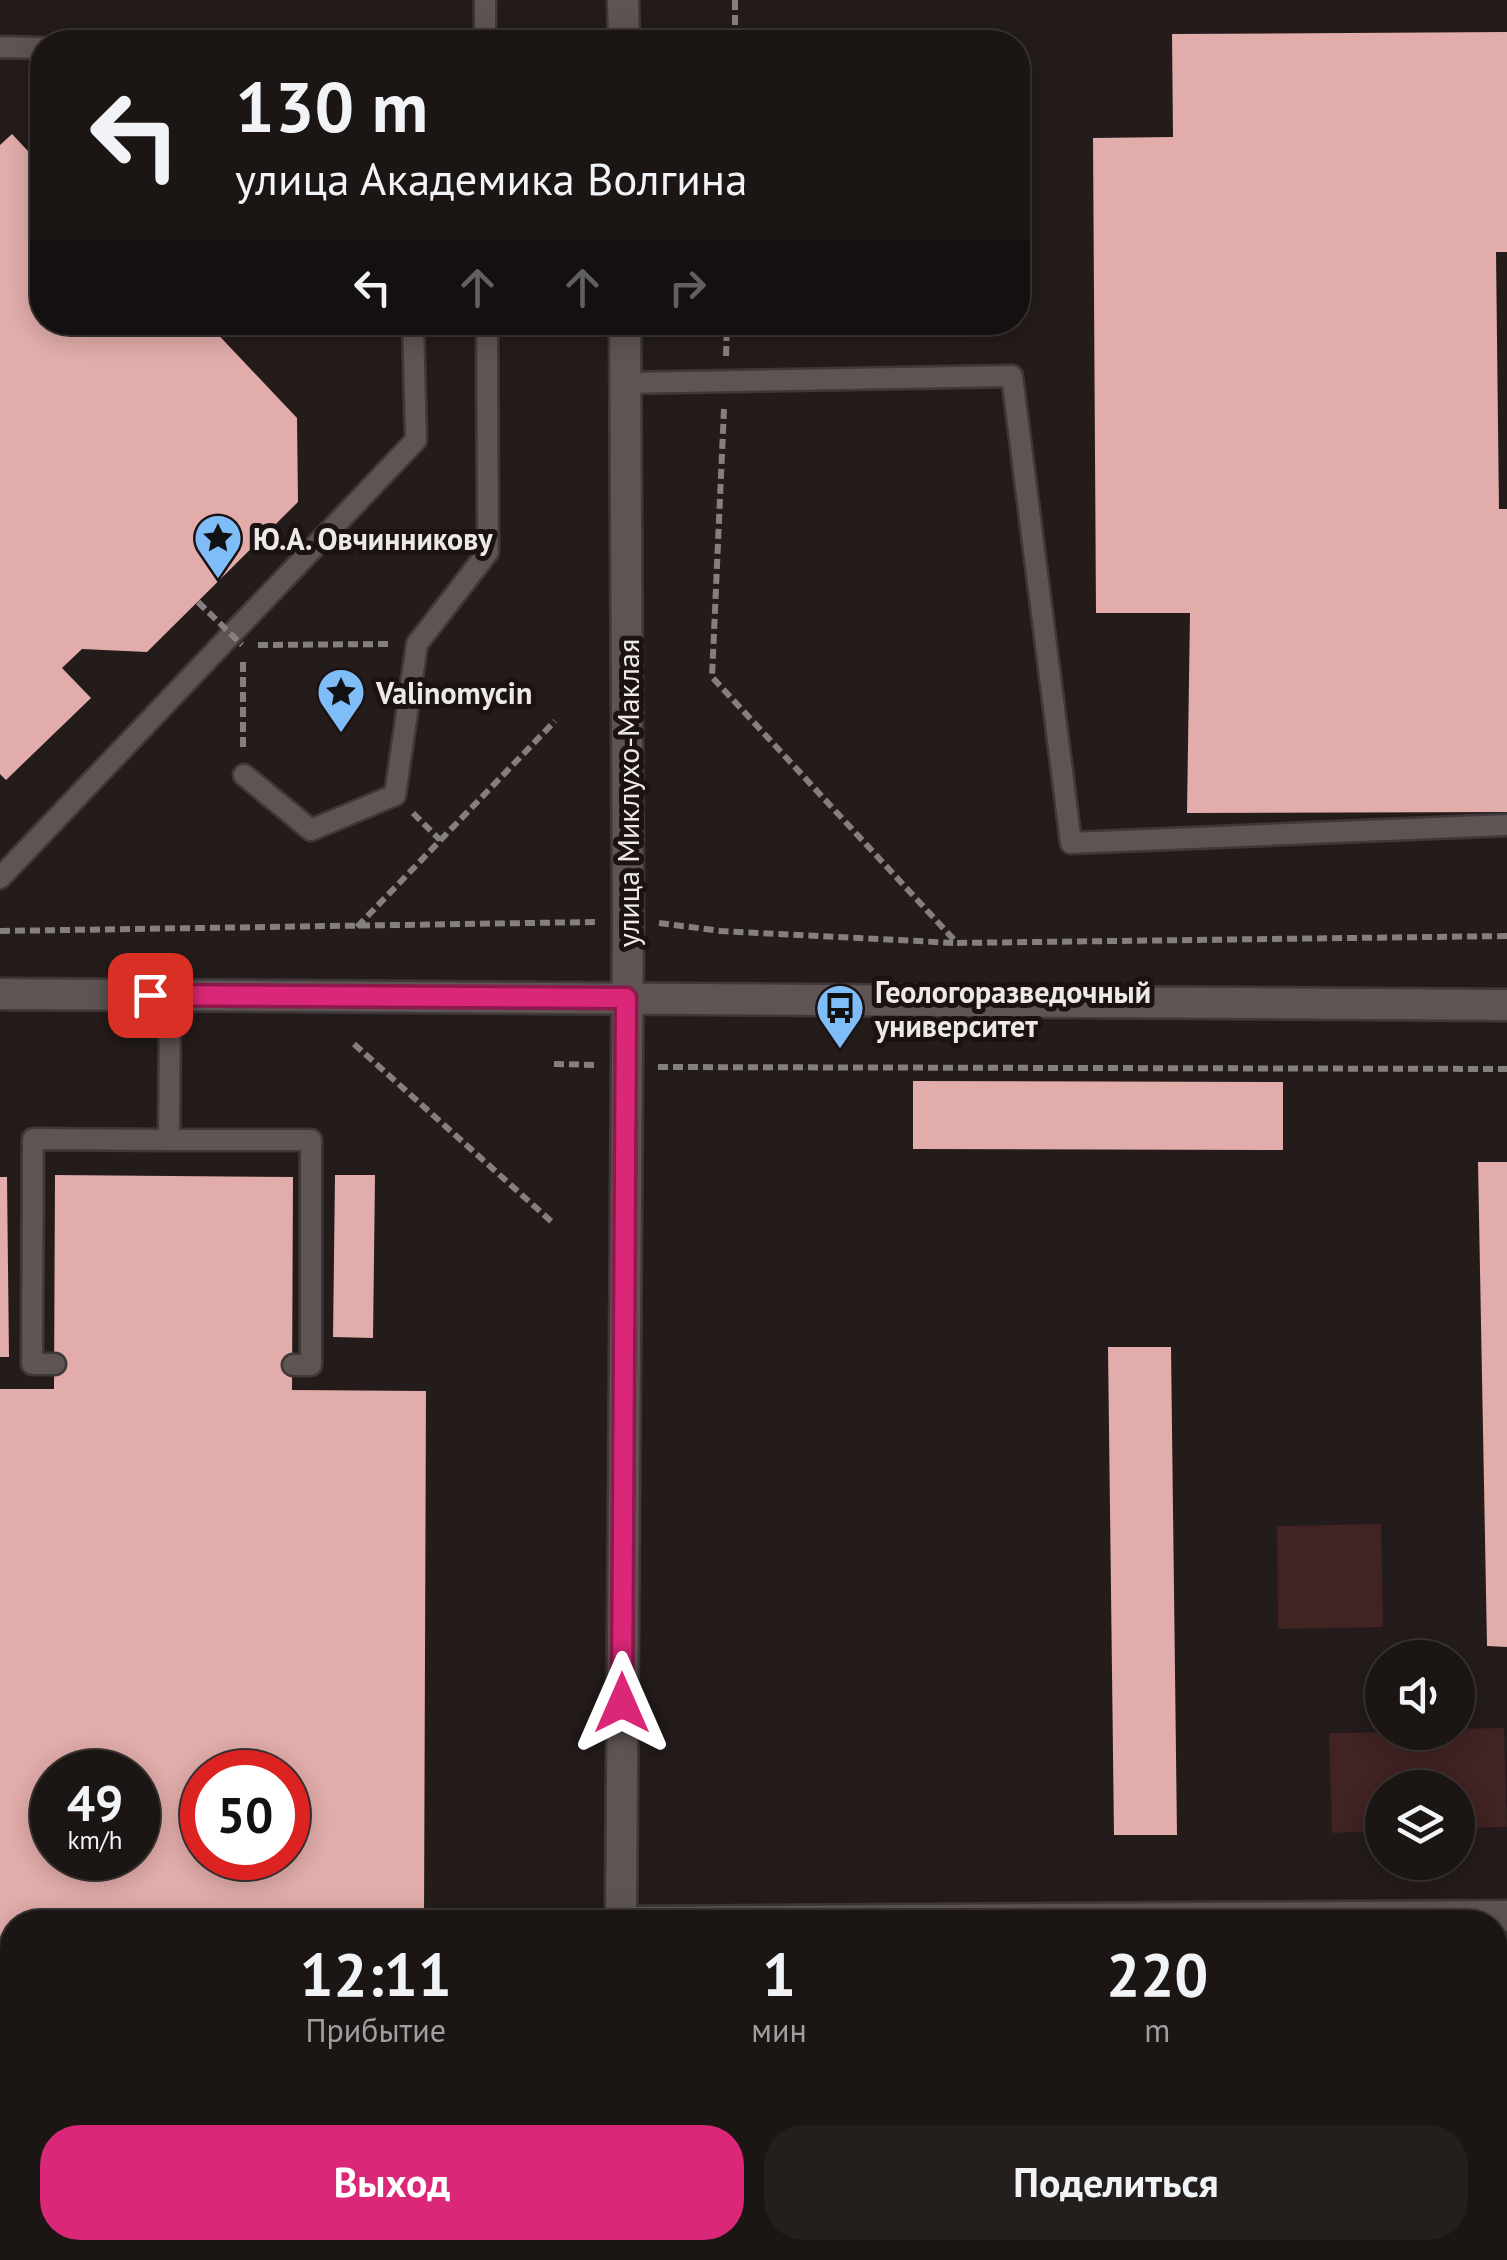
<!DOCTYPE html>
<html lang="ru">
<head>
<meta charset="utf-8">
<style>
	body { margin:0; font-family:"PT Sans",sans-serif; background:#241e1d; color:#f1f3f6; height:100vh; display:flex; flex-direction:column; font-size:38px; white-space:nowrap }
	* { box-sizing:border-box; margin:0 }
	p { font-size:32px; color:#a09fa0 }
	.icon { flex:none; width:55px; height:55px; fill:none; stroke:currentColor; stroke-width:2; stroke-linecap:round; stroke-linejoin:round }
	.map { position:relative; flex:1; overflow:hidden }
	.panel { position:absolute; left:0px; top:1910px; width:1508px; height:350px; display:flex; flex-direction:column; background:#1b1514; border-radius:40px 40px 0 0; box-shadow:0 5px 25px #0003,0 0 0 2px #393434 }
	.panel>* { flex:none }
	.banner { position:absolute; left:30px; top:30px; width:1000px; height:305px; border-radius:40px; box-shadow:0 5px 25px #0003,0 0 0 2px #393434; background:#1b1514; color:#f1f3f6; overflow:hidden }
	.controls { position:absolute; left:1365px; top:1640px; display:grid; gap:20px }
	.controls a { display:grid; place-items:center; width:110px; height:110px; border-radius:50%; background:#1b1514; box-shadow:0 5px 25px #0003,0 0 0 2px #393434; font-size:50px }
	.speed { position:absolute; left:30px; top:1750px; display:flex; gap:20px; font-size:50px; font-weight:700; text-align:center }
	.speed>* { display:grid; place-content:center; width:130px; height:130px; border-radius:50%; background:#1b1514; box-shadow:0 5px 25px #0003,0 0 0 2px #393434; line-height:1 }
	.speed small { font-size:25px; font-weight:400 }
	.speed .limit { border:15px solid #d22; background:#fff; color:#111 }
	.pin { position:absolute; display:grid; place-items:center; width:85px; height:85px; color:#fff; margin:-42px; border-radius:20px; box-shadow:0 5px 15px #0006 }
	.me { position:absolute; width:110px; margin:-55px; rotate:0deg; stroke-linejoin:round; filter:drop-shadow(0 0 8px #0008) }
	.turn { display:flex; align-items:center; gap:35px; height:210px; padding:0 40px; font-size:45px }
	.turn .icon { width:130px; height:130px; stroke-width:2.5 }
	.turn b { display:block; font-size:70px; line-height:85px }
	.lanes { display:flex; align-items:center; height:95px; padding:0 40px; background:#0003; justify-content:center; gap:50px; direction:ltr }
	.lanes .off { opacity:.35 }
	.eta { display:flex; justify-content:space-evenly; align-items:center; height:170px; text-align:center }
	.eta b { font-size:60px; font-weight:700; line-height:70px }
	.button { display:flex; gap:20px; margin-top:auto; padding:20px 40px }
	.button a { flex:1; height:115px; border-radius:40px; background:#db2777; color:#fff; font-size:40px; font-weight:700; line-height:115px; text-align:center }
	.button a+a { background:#241e1d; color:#f1f3f6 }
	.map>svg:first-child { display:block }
</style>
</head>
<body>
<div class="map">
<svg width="1507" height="2260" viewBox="0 0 1507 2260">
	<rect width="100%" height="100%" fill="#241c1b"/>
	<path fill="#402322" d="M1381 1524 1383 1627 1278 1629 1277 1526Z
		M1504 1728 1507 1827 1458 1828V1788H1382V1831L1332 1833 1329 1733 1458 1732V1729Z"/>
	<path fill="#e1aca9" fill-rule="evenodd" d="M1507 32V252H1496L1499 509H1507V812L1187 813 1190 613H1096L1093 138 1173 137 1172 34Z
		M12 134 42 166V322H214L210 326 297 418 298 502 147 652 82 649 62 668 91 698 6 780 0 774V145Z
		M913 1081 1283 1082V1150L913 1149Z
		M1478 1162H1507V1647L1487 1646Z
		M55 1175 293 1177 292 1390 426 1391 424 1922H12V2238H0V1389H54ZM52 1772H138V1858H52ZM202 1772H288V1858H202Z
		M335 1175H375L373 1338 333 1337Z
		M0 1177H7L9 1357H0Z
		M1108 1347H1171L1177 1835H1114Z
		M830 2248H1215V2260H830Z
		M1326 2248H1423L1425 2260H1328Z"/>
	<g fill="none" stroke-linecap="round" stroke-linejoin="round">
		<g stroke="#3e3838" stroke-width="25">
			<path id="lane" d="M485 0V42
				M0 47 42 48
				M625 383 1012 376 1071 843 1507 825
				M244 775 311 830 395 795 417 644 488 552 487 322
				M0 878 416 440 413 322
				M169 1140H311V1365H293
				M55 1364H32L33 1139 169 1140 170 995
				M1240 2248 1241 2260
				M1480 2248 1481 2260"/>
		</g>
		<g stroke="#3e3838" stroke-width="35">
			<path id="street" d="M621 1922 1507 1916"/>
		</g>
		<g stroke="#3e3838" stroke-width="35">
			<path id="secondary" d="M623 0 624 42
				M0 994 1507 1005
				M621 1922 628 919 625 322
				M617 2260V2248"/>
		</g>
		<path stroke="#867f7f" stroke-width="6" stroke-dasharray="10 5" stroke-linecap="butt" d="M735 0V42
			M726 356 727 322
			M724 409 712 677 957 943 1507 936
			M258 645 390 644
			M243 662V750
			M413 813 440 840
			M659 923 721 931 955 943
			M357 927 555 721
			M0 931 596 922
			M354 1044 552 1222
			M554 1064 596 1065
			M658 1067 1507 1069"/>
		<use href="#lane" stroke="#5e5453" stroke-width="20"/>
		<use href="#street" stroke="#5e5453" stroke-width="30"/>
		<use href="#secondary" stroke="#5e5453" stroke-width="30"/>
		<path stroke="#867f7f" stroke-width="6" stroke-dasharray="10 5" stroke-linecap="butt" d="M198 602 242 645"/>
	</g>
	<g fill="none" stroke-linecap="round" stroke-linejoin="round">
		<g stroke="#8e194d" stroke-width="25">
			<path id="route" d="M150 995 626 998 622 1703"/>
		</g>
		<use href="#route" stroke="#db2777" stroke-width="18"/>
	</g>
	<defs>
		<g id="sight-pin" transform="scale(2.5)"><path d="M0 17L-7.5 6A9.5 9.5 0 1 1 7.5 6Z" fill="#7fbdf9" stroke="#1b1212"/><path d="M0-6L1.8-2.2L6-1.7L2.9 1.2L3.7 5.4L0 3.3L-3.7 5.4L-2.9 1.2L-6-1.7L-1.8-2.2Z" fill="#111"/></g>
		<g id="bus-pin" transform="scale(2.5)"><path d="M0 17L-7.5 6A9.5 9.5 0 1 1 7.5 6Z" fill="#7fbdf9" stroke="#1b1212"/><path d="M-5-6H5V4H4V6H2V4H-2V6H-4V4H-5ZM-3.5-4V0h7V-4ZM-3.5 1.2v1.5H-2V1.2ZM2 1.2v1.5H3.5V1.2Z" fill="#111"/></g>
	</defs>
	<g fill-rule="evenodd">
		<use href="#sight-pin" x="218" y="538"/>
		<use href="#sight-pin" x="341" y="692"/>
		<use href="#bus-pin" x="840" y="1008"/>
	</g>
	<g text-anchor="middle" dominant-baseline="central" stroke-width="10" stroke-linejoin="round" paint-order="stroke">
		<g font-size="30" font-weight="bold" fill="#eee8e8" stroke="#1b1212" text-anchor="start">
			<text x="253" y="538">Ю.А. Овчинникову</text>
			<text x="376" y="692">Valinomycin</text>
			<text x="875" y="991">Геологоразведочный<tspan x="875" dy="34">университет</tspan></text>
		</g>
		<g font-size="30" fill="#eee8e8" stroke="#1b1212">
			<text transform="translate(627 793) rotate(-90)">улица Миклухо-Маклая</text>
		</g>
	</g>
</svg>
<div class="controls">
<a><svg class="icon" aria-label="sound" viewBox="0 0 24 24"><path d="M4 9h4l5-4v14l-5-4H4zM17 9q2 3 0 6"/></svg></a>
<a><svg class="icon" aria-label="layers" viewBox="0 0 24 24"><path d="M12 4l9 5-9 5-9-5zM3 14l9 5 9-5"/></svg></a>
</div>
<div class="speed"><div>49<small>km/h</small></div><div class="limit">50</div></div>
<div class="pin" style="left:150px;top:995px;background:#d93025"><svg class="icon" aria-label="arrive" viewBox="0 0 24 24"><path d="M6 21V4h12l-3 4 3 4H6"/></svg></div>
<svg class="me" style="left:622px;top:1703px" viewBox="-20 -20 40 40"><path d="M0-17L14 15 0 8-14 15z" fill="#db2777" stroke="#fff" stroke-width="4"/></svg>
<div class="banner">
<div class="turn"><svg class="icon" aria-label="left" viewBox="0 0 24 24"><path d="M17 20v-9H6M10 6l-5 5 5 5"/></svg><div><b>130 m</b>улица Академика Волгина</div></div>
<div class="lanes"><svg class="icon" aria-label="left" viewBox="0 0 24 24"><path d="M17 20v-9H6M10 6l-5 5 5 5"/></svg><svg class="icon off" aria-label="ahead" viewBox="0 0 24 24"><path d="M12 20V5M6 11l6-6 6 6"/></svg><svg class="icon off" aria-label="ahead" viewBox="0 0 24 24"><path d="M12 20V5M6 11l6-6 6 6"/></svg><svg class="icon off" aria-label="right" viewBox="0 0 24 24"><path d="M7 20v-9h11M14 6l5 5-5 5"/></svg></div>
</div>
<section class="panel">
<div class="eta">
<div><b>12:11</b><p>Прибытие</p></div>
<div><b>1</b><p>мин</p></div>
<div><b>220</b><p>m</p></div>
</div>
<div class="button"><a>Выход</a><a>Поделиться</a></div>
</section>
</div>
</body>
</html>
